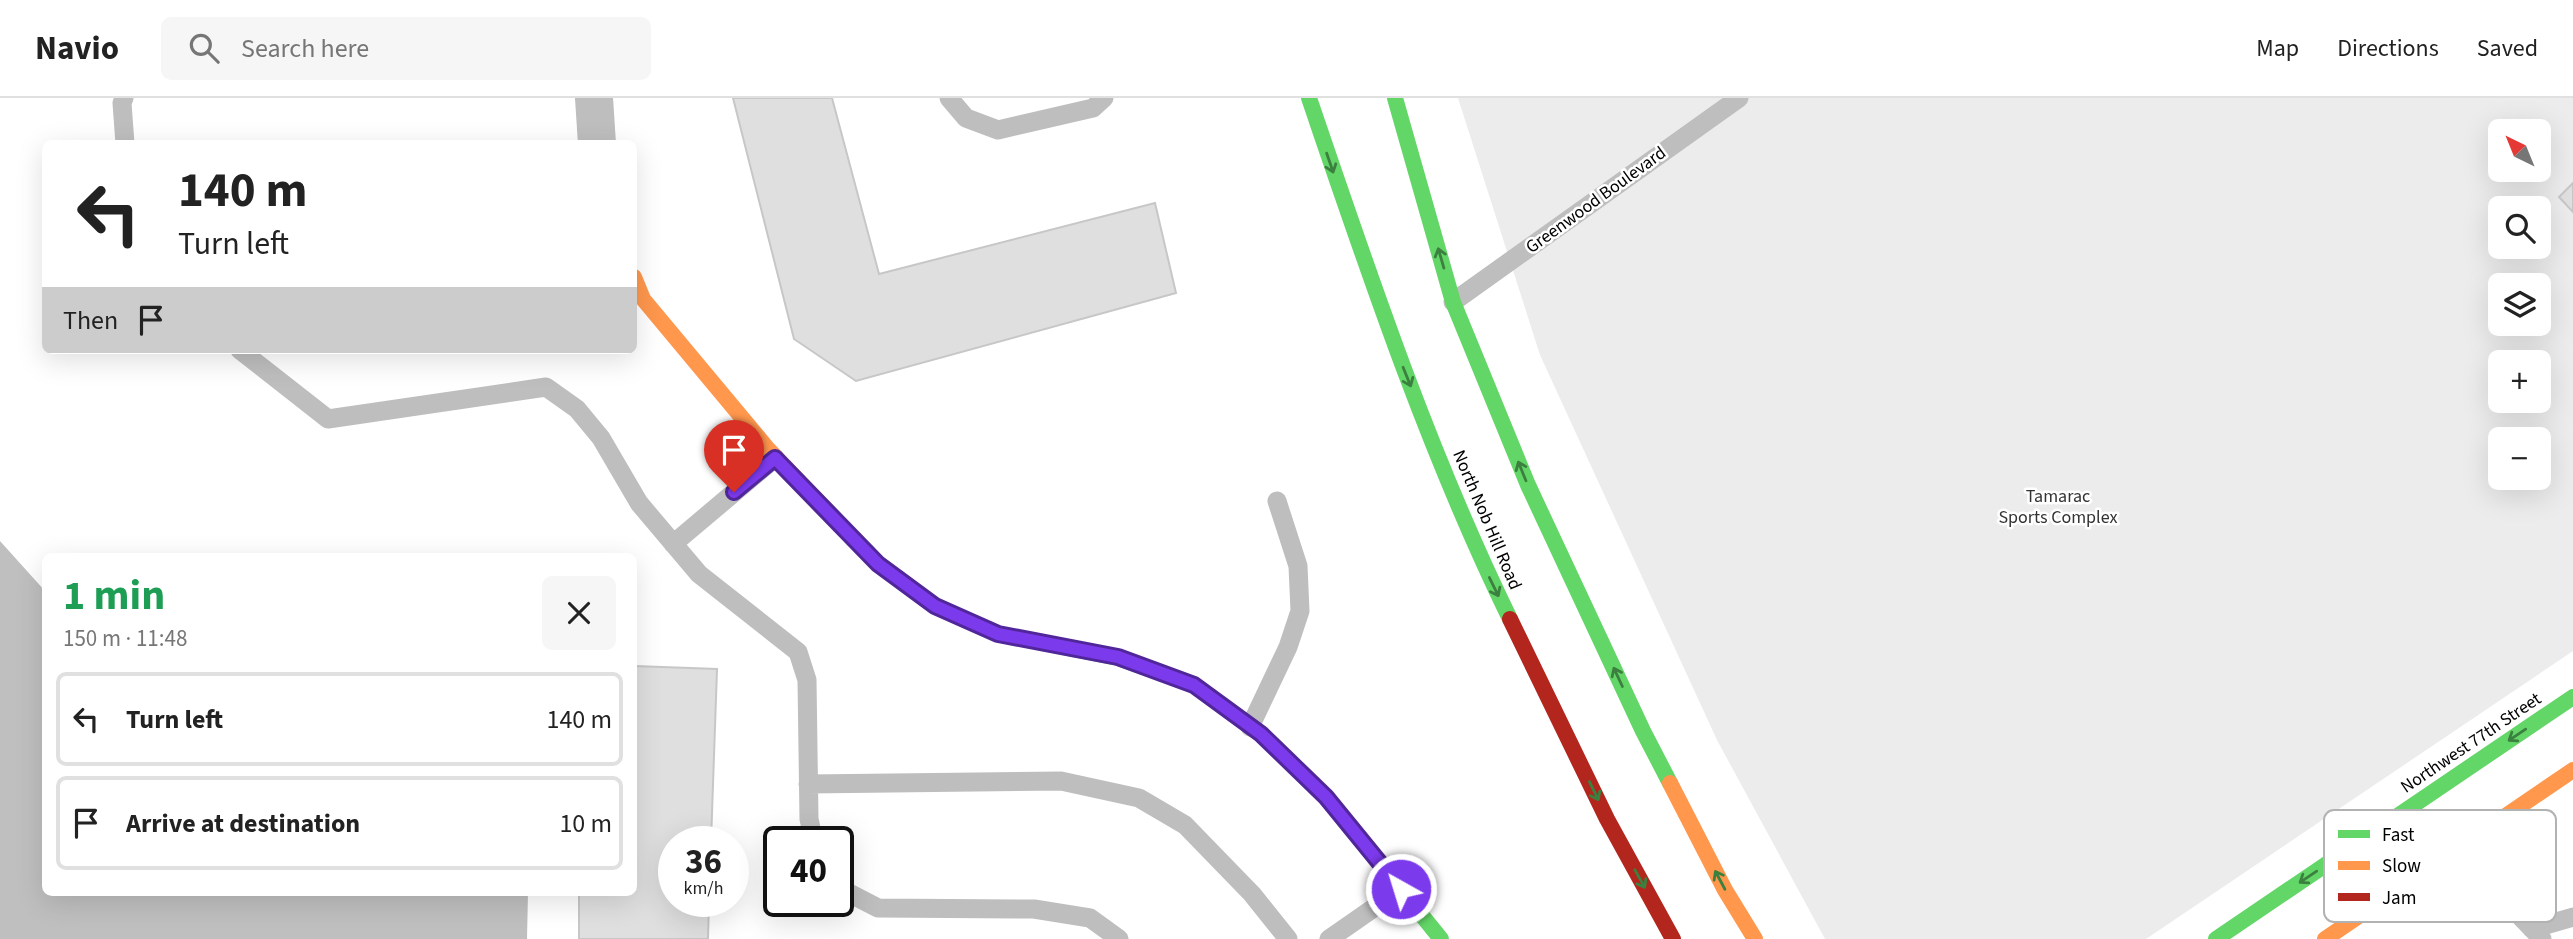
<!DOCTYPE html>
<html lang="en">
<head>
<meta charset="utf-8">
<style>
	body { margin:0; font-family:"Source Sans 3",sans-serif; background:#f6f6f6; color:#222; height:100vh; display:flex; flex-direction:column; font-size:26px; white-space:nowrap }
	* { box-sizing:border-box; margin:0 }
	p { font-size:23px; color:#767676 }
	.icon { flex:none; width:38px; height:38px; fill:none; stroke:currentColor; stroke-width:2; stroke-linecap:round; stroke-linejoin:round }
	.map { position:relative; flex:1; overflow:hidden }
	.details { position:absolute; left:42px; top:455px; width:595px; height:343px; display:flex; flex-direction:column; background:#fff; border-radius:10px; box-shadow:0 7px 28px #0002 }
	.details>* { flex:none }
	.guide { position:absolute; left:42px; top:42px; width:595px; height:214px; border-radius:10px; box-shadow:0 7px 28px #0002; background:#fff; color:#222; overflow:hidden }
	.needle { width:46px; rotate:317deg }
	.buttons { position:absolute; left:2488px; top:21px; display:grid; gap:14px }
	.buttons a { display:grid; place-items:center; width:63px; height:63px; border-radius:10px; background:#fff; box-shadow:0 7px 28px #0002; font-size:35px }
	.speed { position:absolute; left:658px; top:728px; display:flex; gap:14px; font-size:35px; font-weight:700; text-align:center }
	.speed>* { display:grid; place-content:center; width:91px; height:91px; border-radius:50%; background:#fff; box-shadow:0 7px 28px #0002; line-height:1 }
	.speed small { font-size:18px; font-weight:400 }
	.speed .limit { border:4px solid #111; border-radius:10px; background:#fff; color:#111 }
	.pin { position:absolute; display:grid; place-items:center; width:60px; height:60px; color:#fff; margin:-72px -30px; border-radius:50% 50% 50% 0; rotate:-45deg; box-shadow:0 0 7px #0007 }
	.pin .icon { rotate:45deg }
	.me { position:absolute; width:77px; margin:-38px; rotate:321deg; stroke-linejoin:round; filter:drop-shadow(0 0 5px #0008) }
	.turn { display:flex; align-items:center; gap:24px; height:147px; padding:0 21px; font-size:32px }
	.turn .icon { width:91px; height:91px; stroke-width:2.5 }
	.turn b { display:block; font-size:49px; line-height:60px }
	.then { display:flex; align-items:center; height:66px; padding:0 21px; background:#0003; gap:14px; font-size:26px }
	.round { display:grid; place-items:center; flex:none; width:74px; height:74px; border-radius:10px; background:#f6f6f6 }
	.summary { display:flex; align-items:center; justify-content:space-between; height:119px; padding:0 21px }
	h1 { font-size:42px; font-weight:700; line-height:52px; color:#1e9e55 }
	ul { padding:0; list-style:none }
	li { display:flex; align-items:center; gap:21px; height:94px; margin:0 14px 10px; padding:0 7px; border:4px solid #e0e0e0; border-radius:10px }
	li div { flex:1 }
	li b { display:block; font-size:26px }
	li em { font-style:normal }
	header { display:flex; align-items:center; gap:42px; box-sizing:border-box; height:98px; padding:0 35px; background:#fff; border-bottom:2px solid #e0e0e0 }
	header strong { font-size:33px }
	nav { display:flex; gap:38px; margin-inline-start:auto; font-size:24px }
	.search { width:490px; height:63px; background:#f6f6f6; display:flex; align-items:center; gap:18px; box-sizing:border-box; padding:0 24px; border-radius:10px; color:#767676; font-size:26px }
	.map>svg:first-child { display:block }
</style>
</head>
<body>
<header>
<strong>Navio</strong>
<div class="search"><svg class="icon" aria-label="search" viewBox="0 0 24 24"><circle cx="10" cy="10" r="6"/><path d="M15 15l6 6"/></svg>Search here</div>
<nav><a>Map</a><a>Directions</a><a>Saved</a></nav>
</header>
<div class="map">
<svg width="2573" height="841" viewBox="0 0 2573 841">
	<rect width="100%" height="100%" fill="#fff"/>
	<path fill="#ececec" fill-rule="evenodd" d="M1458 0H2573V553L2146 841H1825L1717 642 1540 257ZM2501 33H2539V72H2501ZM2501 110H2539V149H2501ZM2501 187H2539V226H2501ZM2501 264H2539V303H2501ZM2501 341H2539V380H2501Z"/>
	<path fill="#bfbfbf" d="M0 443 45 493 46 794 528 795 527 841H0Z"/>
	<path fill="#dfdfdf" stroke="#c7c7c7" stroke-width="2" d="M733 0H832L879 176 1155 105 1176 195 856 283 794 241Z
		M2573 85V114L2559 99Z
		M634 568 717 571 711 744H674V803H709L708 841H579V794H634Z"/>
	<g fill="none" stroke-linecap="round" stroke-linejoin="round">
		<path stroke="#bebebe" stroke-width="19" d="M124 0 122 5 125 46
			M949 0 966 20 998 32 1093 10 1104 0
			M1453 204 1739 0
			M240 252 328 321 546 289 577 311 601 340 639 405 699 476 798 554 807 582 809 721 814 744
			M673 446 775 360
			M1250 629 1288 549 1300 513 1298 468 1277 403
			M808 686 1061 683 1139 700 1185 727 1252 796 1288 841
			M2456 752 2542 841
			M838 785 847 794 878 810 1034 811 1090 820 1119 841
			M2532 831 2573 819
			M1329 841 1401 791"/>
		<path stroke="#bebebe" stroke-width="38" d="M594 0 597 46"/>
		<path stroke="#63d668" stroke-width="16" d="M1309 0C1369 176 1428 353 1510 521
			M1395 0 1453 204 1528 387 1643 633 1670 685
			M935 508 998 536 1118 560 1194 587 1261 636 1326 699 1441 841
			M2216 841 2573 599"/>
		<path stroke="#ff974d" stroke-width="16" d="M634 179 643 201 768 351 878 466 935 508
			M1670 685 1725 792 1755 841
			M2325 841 2573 672"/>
		<path stroke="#b3261e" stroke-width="16" d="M1510 521 1607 721 1673 841"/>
	</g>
	<defs><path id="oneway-shaft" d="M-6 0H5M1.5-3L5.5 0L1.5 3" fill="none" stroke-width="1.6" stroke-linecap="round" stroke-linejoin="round" transform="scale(1.75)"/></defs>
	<g stroke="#3b803e">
		<use href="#oneway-shaft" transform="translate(1330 65) rotate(71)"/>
		<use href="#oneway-shaft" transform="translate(1441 160) rotate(-106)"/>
		<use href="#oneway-shaft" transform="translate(1407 279) rotate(68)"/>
		<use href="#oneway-shaft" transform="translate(1522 373) rotate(-112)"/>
		<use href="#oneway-shaft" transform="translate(1494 489) rotate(64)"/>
		<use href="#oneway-shaft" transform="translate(1618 579) rotate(-115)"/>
		<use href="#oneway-shaft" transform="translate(2517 637) rotate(146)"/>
		<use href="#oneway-shaft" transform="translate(1594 693) rotate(64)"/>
		<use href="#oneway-shaft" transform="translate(2308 779) rotate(146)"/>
		<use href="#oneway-shaft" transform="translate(1640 781) rotate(61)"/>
		<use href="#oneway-shaft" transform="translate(1720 782) rotate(-118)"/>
	</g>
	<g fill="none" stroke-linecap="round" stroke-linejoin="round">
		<g stroke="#51269a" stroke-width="18">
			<path id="route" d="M734 394 775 360 878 466 935 508 998 536 1118 559 1194 587 1261 636 1326 699 1401 791"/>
		</g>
		<use href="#route" stroke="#7c3aed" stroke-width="12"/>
	</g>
	<g text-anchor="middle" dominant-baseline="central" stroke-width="5" stroke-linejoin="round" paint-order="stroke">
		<g font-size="18" fill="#000" stroke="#fff">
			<text transform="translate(1596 102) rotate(-36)">Greenwood Boulevard</text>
			<text transform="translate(1487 422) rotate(67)">North Nob Hill Road</text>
			<text transform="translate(2471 645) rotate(-34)">Northwest 77th Street</text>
		</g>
		<g font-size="18" fill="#333" stroke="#fff">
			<text x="2058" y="398">Tamarac<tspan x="2058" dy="21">Sports Complex</tspan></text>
		</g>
	</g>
	<rect x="2324" y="712" width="232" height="112" rx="10" fill="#fff" stroke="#b2b2b2" stroke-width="2"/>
	<rect x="2338" y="732" width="32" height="8" fill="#63d668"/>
	<rect x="2338" y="763" width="32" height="9" fill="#ff974d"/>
	<rect x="2338" y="795" width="32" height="8" fill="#b3261e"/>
	<g font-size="19" fill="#000">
		<text x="2382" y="743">Fast</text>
		<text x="2382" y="774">Slow</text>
		<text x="2382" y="806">Jam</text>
	</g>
</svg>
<div class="buttons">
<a><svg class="needle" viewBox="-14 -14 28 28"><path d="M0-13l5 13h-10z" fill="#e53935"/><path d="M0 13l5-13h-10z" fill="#767676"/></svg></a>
<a><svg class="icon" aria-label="search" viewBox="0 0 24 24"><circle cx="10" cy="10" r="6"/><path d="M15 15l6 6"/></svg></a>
<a><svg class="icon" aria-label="layers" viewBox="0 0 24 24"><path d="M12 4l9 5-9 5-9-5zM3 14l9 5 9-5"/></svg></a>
<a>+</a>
<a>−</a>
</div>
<div class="speed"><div>36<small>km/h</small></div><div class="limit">40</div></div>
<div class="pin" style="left:734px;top:394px;background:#d93025"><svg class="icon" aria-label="arrive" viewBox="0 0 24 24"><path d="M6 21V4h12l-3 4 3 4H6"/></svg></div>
<svg class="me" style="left:1401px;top:791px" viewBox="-20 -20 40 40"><circle r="17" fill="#7c3aed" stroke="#fff" stroke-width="3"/><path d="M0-11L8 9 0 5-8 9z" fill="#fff"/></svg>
<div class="guide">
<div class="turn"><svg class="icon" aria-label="left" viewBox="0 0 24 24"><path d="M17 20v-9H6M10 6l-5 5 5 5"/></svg><div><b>140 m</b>Turn left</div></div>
<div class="then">Then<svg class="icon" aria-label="arrive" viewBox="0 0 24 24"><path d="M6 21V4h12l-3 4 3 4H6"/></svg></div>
</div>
<section class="details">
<div class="summary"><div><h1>1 min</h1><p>150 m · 11:48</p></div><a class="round"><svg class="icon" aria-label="close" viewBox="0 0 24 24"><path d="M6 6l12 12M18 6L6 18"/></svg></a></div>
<ul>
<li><svg class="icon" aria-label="left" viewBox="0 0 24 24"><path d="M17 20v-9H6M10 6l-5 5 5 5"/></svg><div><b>Turn left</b></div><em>140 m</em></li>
<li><svg class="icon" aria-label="arrive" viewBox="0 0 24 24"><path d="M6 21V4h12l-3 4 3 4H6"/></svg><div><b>Arrive at destination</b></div><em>10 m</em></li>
</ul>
</section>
</div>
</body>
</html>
